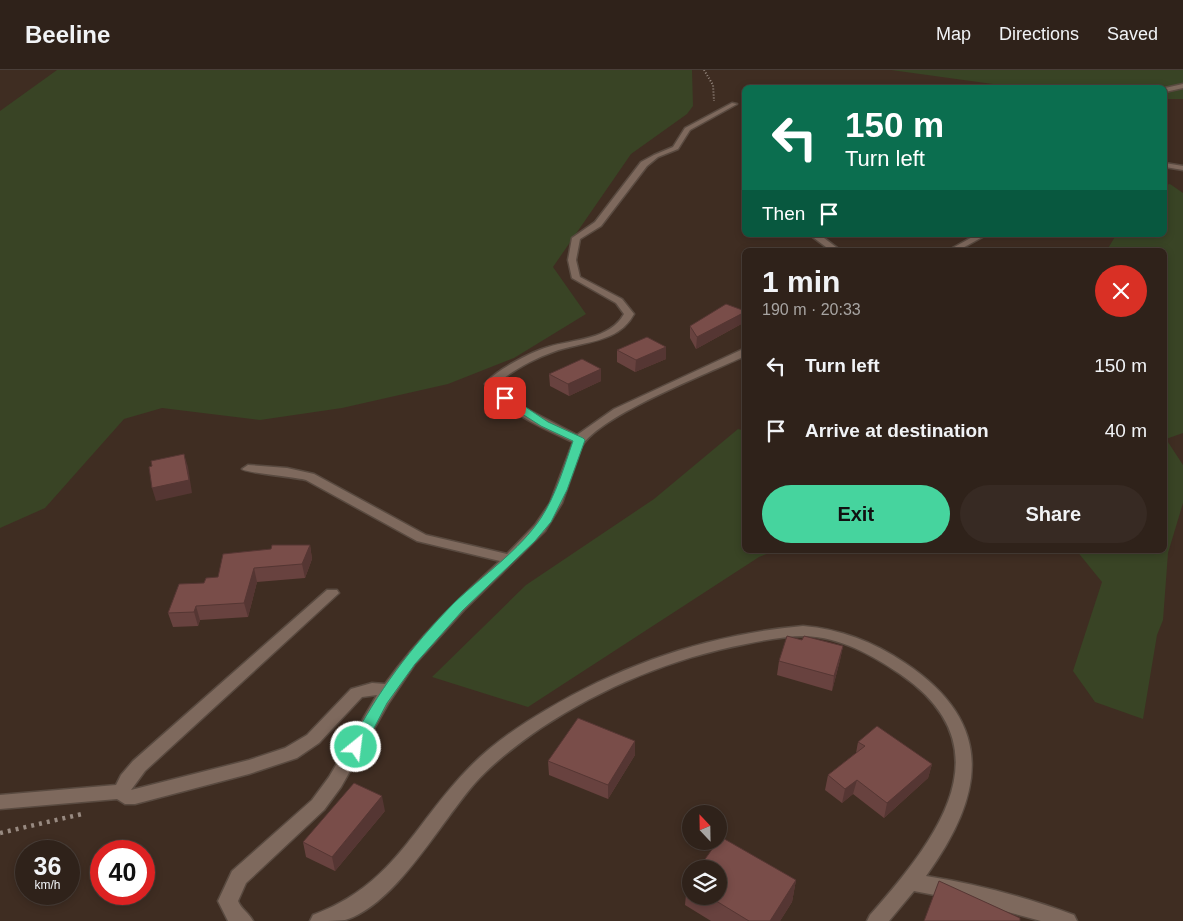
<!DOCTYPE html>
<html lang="en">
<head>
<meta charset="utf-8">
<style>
	body { margin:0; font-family:Arial,sans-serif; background:#372a23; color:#f1f3f6; height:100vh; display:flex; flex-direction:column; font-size:19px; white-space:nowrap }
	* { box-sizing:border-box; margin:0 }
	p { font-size:16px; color:#a7a4a2 }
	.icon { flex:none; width:28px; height:28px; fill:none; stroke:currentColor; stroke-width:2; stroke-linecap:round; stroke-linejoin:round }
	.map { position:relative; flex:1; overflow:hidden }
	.details { position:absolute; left:742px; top:178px; width:425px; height:305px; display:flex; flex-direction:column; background:#2f221a; border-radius:8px; box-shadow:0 2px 8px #0003,0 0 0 1px #4a3f39 }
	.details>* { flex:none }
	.hud { position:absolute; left:742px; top:15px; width:425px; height:152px; border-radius:8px; box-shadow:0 2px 8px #0003,0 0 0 1px #4a3f39; background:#0b6e4f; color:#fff; overflow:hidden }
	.needle { width:32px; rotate:338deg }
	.controls { position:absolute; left:682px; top:735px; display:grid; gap:10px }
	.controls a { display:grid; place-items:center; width:45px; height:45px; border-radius:50%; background:#2f221a; box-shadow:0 2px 8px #0003,0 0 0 1px #4a3f39; font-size:25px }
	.speed { position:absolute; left:15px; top:770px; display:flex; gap:10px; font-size:25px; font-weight:700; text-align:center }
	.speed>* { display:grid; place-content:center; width:65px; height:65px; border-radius:50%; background:#2f221a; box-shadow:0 2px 8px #0003,0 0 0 1px #4a3f39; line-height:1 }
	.speed small { font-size:12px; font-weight:400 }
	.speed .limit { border:8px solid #d22; background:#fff; color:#111 }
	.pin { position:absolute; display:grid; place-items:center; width:42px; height:42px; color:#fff; margin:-21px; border-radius:10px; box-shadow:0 2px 8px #0006 }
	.me { position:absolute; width:55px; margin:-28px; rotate:29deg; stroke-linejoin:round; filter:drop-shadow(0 0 4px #0008) }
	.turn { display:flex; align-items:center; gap:18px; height:105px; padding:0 20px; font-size:22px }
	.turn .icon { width:65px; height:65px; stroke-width:2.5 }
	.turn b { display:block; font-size:35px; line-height:42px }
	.then { display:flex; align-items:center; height:48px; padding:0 20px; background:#0003; gap:10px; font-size:19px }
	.round { display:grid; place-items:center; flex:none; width:52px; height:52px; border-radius:26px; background:#372a23 }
	.overview { display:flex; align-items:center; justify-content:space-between; height:85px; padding:0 20px }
	h1 { font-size:30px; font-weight:700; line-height:38px }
	.button { display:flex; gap:10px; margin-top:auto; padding:10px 20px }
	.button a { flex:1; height:58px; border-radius:30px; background:#46d49e; color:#111; font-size:20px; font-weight:700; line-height:58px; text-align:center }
	.button a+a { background:#372a23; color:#f1f3f6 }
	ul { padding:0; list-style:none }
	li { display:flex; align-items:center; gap:15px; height:65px; padding:0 20px }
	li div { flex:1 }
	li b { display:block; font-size:19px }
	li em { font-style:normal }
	header { display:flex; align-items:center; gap:30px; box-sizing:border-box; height:70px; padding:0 25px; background:#2f221a; border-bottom:1px solid #4a3f39 }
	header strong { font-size:24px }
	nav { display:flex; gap:28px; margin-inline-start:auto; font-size:18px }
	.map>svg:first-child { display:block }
</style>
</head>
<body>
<header>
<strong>Beeline</strong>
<nav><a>Map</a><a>Directions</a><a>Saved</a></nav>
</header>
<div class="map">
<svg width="1183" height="851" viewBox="0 0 1183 851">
	<rect width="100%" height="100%" fill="#3f2d22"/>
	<path fill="#394425" d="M57 0H692L693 36 687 44 631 84 553 197 586 244 514 288 448 314 342 338 260 350 162 338 124 349 45 438 0 458V41Z
		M891 0H1183V29H1165V18H1022Z
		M1170 114 1183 123V363L1166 369 1183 395V433L1168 483 1163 550 1157 565 1143 649 1095 632 1073 601 1102 512 1076 480H1165V180H1107L1116 165H1165V115Z
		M738 359 745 361V480H777L759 487 528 637 432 607 526 515 654 429Z"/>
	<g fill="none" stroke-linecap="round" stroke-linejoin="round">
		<g stroke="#594a40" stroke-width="3">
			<path id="minor" d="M1183 14V18L1165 22V18Z
				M732 33 737 34 690 60 678 79 658 87 647 96 601 156 580 169 576 190 580 207 622 229 634 244C618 274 582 271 553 282 533 289 512 301 496 314L521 336 577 365 614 339 741 280 745 279V286C709 303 600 345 582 376L562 433 545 461 464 540 415 594 388 634 341 717 324 740 246 813 238 831C241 839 249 843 253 851H228L218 831 232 801 312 730 329 707 377 625 362 627 319 673 297 688 249 704 135 734H125L117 729 0 739V725L116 715 121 705 133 691 327 520H337L339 523 145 701 131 720 249 690 285 678 307 665 351 619 372 613 385 614C418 568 458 529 500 491L417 471 306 410C295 407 246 403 242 399L248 395 287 398 314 404 426 465 507 484 535 455 550 433 573 372C542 358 505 342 485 314 496 300 531 282 548 277 573 269 610 270 624 244L616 233 572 208 568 190 572 168 595 152 641 92 654 85 673 77 685 58Z
				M1165 93 1183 96V100L1165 97Z
				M810 165H820L840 180H830Z
				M976 165H986L959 180H949Z
				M803 556C840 559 874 572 905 593 997 654 984 726 926 806 976 814 1026 827 1074 845L1077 851H1041L971 832 914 821 889 851H867L870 845C934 772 1010 679 900 604 872 585 840 567 805 566 786 566 765 570 746 574 673 588 603 617 541 658 518 674 495 691 476 712 441 751 396 835 345 850 335 851 321 851 310 851L313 845C393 815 411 759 465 702 488 677 517 657 546 640 625 593 712 564 803 556Z"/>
		</g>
		<path stroke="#988a81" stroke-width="2" stroke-dasharray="1 2" stroke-linecap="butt" d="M704 0 713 15 714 31"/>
		<path stroke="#988a81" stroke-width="4.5" stroke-dasharray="3 5" stroke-linecap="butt" d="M0 763 82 744"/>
		<use href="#minor" fill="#7e695d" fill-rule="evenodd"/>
	</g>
	<path fill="#68423f" d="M745 252 696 279 690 268V256Z
		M666 277V289L635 302 617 292V280Z
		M549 304 601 311 569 326 550 316Z
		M310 475 312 489 305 508 257 512 248 547 200 550 198 556 173 557 168 543 204 513 218 507 271 479Z
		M802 570 843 576 840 590 832 621 777 605 779 591Z
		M635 671V685L608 729 549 705 548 691Z
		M858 672 932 694 928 708 884 748 853 724 842 733 825 720 828 705 856 683Z
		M385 741 335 801 306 787 303 772Z
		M691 808V826H719L796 810 792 832 780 851H711L685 835 687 814Z"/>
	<path fill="#553633" d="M745 242V252L696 279 697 267Z
		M666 277V289L635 302 636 290Z
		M601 299V311L569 326 568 314Z
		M184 384 188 397 192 423 156 431 152 418Z
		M310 475 312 489 305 508 302 494Z
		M254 498 257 512 248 547 244 533Z
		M196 536 200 550 198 556 194 542Z
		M843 576 840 590 832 621 834 606Z
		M635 671V685L608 729V715Z
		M932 694 928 708 884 748 887 733Z
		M857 710 853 724 842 733 845 719Z
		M382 726 385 741 335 801 332 787Z
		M796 810 792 832 780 851H770Z"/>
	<path fill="#794d49" stroke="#553633" d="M726 234 745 241V242L697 267 690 256Z
		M647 267 666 277 636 290 617 280Z
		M582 289 601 299 568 314 549 304Z
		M184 384 189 410 152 418 149 397 152 396 151 391Z
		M272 475H310L302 494 254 498 244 533 196 536 194 542 168 543 179 514 204 513 206 508 218 507 223 484 271 479Z
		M787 566 802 570 804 566 843 576 834 606 779 591Z
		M578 648 635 671 608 715 548 691Z
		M877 656 932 694 887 733 857 710 845 719 828 705 865 676 858 672Z
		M354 713 382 726 332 787 303 772Z
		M721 767 796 810 770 851H749L708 826H719V799H698L718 771H719Z
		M691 808V816L687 814Z
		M939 811 1020 848V851H924Z"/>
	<path fill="#46d49e" stroke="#2e8a67" d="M502 326H509L548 352 583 368 585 370 567 420 551 452 535 471 463 540 415 594 387 633 362 681 356 683 351 681 349 677C378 621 410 578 454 533 482 506 520 480 541 448 556 425 564 397 573 371L541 356 502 331Z"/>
</svg>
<div class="controls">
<a><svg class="needle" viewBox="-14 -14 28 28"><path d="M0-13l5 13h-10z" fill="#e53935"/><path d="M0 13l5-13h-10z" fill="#a7a4a2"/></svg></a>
<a><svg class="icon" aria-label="layers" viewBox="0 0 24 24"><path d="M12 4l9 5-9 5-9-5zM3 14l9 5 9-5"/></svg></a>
</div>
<div class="speed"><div>36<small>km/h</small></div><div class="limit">40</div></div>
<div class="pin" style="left:505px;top:328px;background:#d93025"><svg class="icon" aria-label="arrive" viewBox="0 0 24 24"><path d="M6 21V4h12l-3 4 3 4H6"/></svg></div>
<svg class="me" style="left:356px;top:677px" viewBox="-20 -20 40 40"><circle r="17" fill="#46d49e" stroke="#fff" stroke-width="3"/><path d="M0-11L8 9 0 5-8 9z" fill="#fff"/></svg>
<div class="hud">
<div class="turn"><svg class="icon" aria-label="left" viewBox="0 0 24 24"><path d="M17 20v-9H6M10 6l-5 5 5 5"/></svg><div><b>150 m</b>Turn left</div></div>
<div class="then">Then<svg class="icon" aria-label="arrive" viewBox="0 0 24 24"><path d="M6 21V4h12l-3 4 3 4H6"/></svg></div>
</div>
<section class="details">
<div class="overview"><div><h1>1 min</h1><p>190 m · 20:33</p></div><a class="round" style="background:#d93025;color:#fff"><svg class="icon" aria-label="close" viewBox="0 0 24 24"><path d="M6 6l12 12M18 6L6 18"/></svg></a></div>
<ul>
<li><svg class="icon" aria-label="left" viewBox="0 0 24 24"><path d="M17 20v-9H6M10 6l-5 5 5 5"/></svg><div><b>Turn left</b></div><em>150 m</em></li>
<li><svg class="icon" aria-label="arrive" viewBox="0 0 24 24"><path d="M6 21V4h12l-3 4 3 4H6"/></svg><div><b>Arrive at destination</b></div><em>40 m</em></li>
</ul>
<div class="button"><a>Exit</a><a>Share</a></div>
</section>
</div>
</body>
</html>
